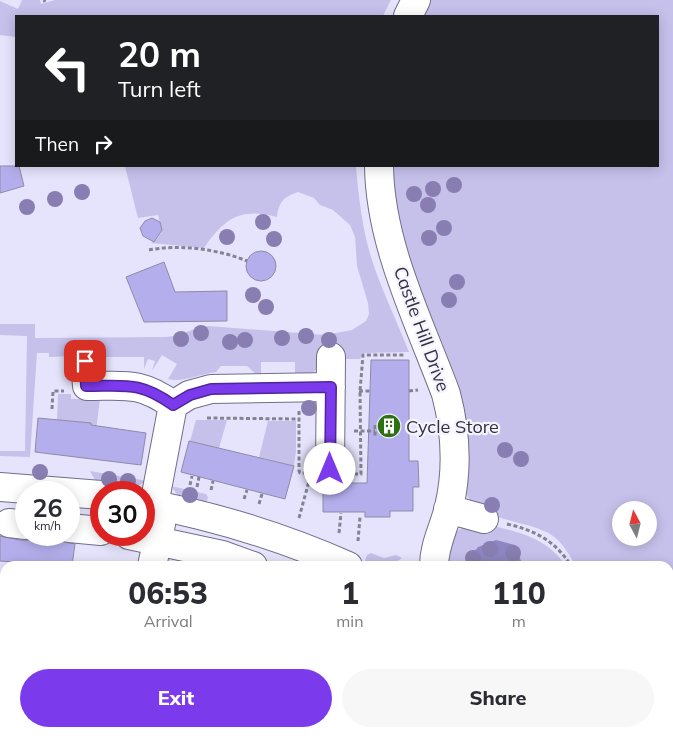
<!DOCTYPE html>
<html lang="en">
<head>
<meta charset="utf-8">
<style>
	body { margin:0; font-family:Mulish,sans-serif; background:#f7f7f7; color:#2b2b33; height:100vh; display:flex; flex-direction:column; font-size:19px; white-space:nowrap }
	* { box-sizing:border-box; margin:0 }
	p { font-size:16px; color:#7c7c81 }
	.icon { flex:none; width:28px; height:28px; fill:none; stroke:currentColor; stroke-width:2; stroke-linecap:round; stroke-linejoin:round }
	.map { position:relative; flex:1; overflow:hidden }
	.panel { position:absolute; left:0px; top:561px; width:674px; height:176px; display:flex; flex-direction:column; background:#fff; border-radius:15px 15px 0 0; box-shadow:0 2px 12px #0003 }
	.panel>* { flex:none }
	.guide { position:absolute; left:15px; top:15px; width:644px; height:152px; border-radius:0px; box-shadow:0 2px 12px #0003; background:#202124; color:#fff; overflow:hidden }
	.needle { width:32px; rotate:353deg }
	.controls { position:absolute; left:612px; top:501px; display:grid; gap:10px }
	.controls a { display:grid; place-items:center; width:45px; height:45px; border-radius:50%; background:#fff; box-shadow:0 2px 12px #0003; font-size:25px }
	.speed { position:absolute; left:15px; top:481px; display:flex; gap:10px; font-size:25px; font-weight:700; text-align:center }
	.speed>* { display:grid; place-content:center; width:65px; height:65px; border-radius:50%; background:#fff; box-shadow:0 2px 12px #0003; line-height:1 }
	.speed small { font-size:12px; font-weight:400 }
	.speed .limit { border:8px solid #d22; background:#fff; color:#111 }
	.pin { position:absolute; display:grid; place-items:center; width:42px; height:42px; color:#fff; margin:-21px; border-radius:10px; box-shadow:0 2px 8px #0006 }
	.me { position:absolute; width:55px; margin:-28px; rotate:0deg; stroke-linejoin:round; filter:drop-shadow(0 0 4px #0008) }
	.turn { display:flex; align-items:center; gap:18px; height:105px; padding:0 20px; font-size:22px }
	.turn .icon { width:65px; height:65px; stroke-width:2.5 }
	.turn b { display:block; font-size:35px; line-height:42px }
	.then { display:flex; align-items:center; height:48px; padding:0 20px; background:#0003; gap:10px; font-size:19px }
	.eta { display:flex; justify-content:space-evenly; align-items:center; height:85px; text-align:center }
	.eta b { font-size:30px; font-weight:800; line-height:35px }
	.button { display:flex; gap:10px; margin-top:auto; padding:10px 20px }
	.button a { flex:1; height:58px; border-radius:30px; background:#7c3aed; color:#fff; font-size:20px; font-weight:800; line-height:58px; text-align:center }
	.button a+a { background:#f7f7f7; color:#2b2b33 }
	.map>svg:first-child { display:block }
</style>
</head>
<body>
<div class="map">
<svg width="673" height="737" viewBox="0 0 673 737">
	<rect width="100%" height="100%" fill="#e6e4fc"/>
	<path fill="#c5c1eb" fill-rule="evenodd" d="M22 0H40L41 4 55 0H391L383 16H16V37L0 35V1L18 9Z
		M428 0H673V737H662L660 733 669 732V566H576C570 556 563 543 553 536 531 520 476 521 467 495 464 486 467 470 468 460L402 245 390 166H658V16H420ZM621 510H649V538H621Z
		M125 166H356C359 201 363 236 375 269 385 297 398 324 409 352L363 353 360 359H341L318 368 312 374 295 378V362H261V379L247 366H221L216 372C201 374 181 383 168 379L177 364 162 355 152 371 155 361 148 359 144 369V357H103L102 375H99L98 355 49 357V353H37L30 457 0 456V451H25L27 336 0 335V324H35V338L166 337C182 336 194 327 209 326L325 335 352 330 366 321 369 314 368 303 357 266 355 237 350 225 333 210 320 205 314 198 298 192C284 197 279 201 277 217 240 207 224 219 204 248L151 243 157 239 162 231 158 215 138 218Z
		M58 394H71V399H100L93 454H89L91 423 57 420Z
		M196 420H227L219 448 190 441Z
		M268 421H296V451L294 466 259 457Z
		M90 471 147 481 133 488 96 482Z
		M171 486 206 494 208 497 206 504 179 497Z
		M481 523C514 531 546 536 566 566H442C452 539 449 527 481 523Z
		M371 553 384 558 396 555 402 558C390 567 379 566 365 561L367 555Z
		M653 732 655 737H549L547 733Z"/>
	<path fill="#8d86c1" d="M496 540 515 545 523 566H467V561L478 547Z"/>
	<g fill="none" stroke-linecap="round" stroke-linejoin="round">
		<path stroke="#8d86c1" stroke-width="7" d="M610 732 611 737"/>
	</g>
	<path fill="#b4aeec" stroke="#8e8ba7" d="M0 166H19L24 186 0 193Z
		M152 218 160 222 162 230 154 242 143 236 140 228 145 221Z
		M246 266a15 15 0 1 1 30 0a15 15 0 1 1-30 0Z
		M164 262 175 292 227 291V321L144 322 126 277Z
		M371 360H409V461H418L419 487H413V511H390V517H365V512H323V483H367Z
		M38 418 91 423V425L146 433 141 465 35 452Z
		M189 441 294 466 285 499 181 472Z
		M38 535 56 536 60 541 75 544 72 566 0 561V536L25 541 32 539Z"/>
	<g fill="none" stroke-linecap="round" stroke-linejoin="round">
		<g stroke="#716e89" stroke-width="30">
			<path id="minor" d="M408 16 416 0
				M379 166C380 245 419 321 446 394 456 432 458 469 449 507 444 528 434 545 434 566
				M85 361 87 386C125 386 140 381 173 405L189 395 211 389 331 387
				M330 469 331 357
				M0 487 101 495
				M144 503C214 516 283 537 348 566
				M154 505 173 405
				M448 509 484 519
				M9 523 26 525
				M69 528 101 531
				M129 535 222 555 253 566
				M152 566 161 524
				M0 696 5 695
				M253 732 259 737
				M113 737 114 732
				M476 737V732"/>
		</g>
		<path stroke="#848394" stroke-width="3" stroke-dasharray="4 2.5" stroke-linecap="butt" d="M44 0 45 2
			M149 250C179 244 218 249 247 261
			M359 391H371
			M409 391 418 390
			M52 409 53 391H64
			M299 411V471L300 473H306
			M207 418 299 419
			M375 425V436
			M354 431H375
			M354 474H361L360 391 363 355H404
			M190 485 192 476
			M197 487 199 477
			M211 490 213 481
			M244 499 247 490
			M259 504 262 494
			M299 518 309 481
			M507 524C534 530 556 541 571 566
			M339 533 341 513
			M358 541 360 517
			M202 732 227 737
			M542 732 545 737
			M657 732 659 737"/>
		<use href="#minor" stroke="#fff" stroke-width="28"/>
	</g>
	<g fill="#887eb1">
		<circle cx="454" cy="185" r="8"/>
		<circle cx="433" cy="189" r="8"/>
		<circle cx="82" cy="192" r="8"/>
		<circle cx="414" cy="194" r="8"/>
		<circle cx="55" cy="199" r="8"/>
		<circle cx="428" cy="205" r="8"/>
		<circle cx="27" cy="207" r="8"/>
		<circle cx="263" cy="222" r="8"/>
		<circle cx="444" cy="228" r="8"/>
		<circle cx="227" cy="237" r="8"/>
		<circle cx="429" cy="238" r="8"/>
		<circle cx="274" cy="239" r="8"/>
		<circle cx="457" cy="282" r="8"/>
		<circle cx="253" cy="295" r="8"/>
		<circle cx="449" cy="300" r="8"/>
		<circle cx="266" cy="307" r="8"/>
		<circle cx="201" cy="333" r="8"/>
		<circle cx="306" cy="336" r="8"/>
		<circle cx="282" cy="338" r="8"/>
		<circle cx="181" cy="339" r="8"/>
		<circle cx="245" cy="340" r="8"/>
		<circle cx="329" cy="340" r="8"/>
		<circle cx="230" cy="342" r="8"/>
		<circle cx="309" cy="408" r="8"/>
		<circle cx="505" cy="450" r="8"/>
		<circle cx="521" cy="459" r="8"/>
		<circle cx="40" cy="472" r="8"/>
		<circle cx="109" cy="479" r="8"/>
		<circle cx="128" cy="481" r="8"/>
		<circle cx="190" cy="495" r="8"/>
		<circle cx="492" cy="505" r="8"/>
		<circle cx="490" cy="549" r="8"/>
		<circle cx="513" cy="553" r="8"/>
		<circle cx="473" cy="558" r="8"/>
	</g>
	<g fill="none" stroke-linecap="round" stroke-linejoin="round">
		<g stroke="#51269a" stroke-width="12">
			<path id="route" d="M85 361 86 386C125 386 140 381 173 405L190 395 211 389 331 387 330 469"/>
		</g>
		<use href="#route" stroke="#7c3aed" stroke-width="9"/>
	</g>
	<defs>
		<g id="building-disc" transform="scale(1.25)"><circle r="9.5" fill="#2b7111" stroke="#f4f3ff"/><path d="M-4-6H4V6H1V3H-1V6H-4ZM-2.5-4.3h1.7v1.8h-1.7ZM.8-4.3h1.7v1.8H.8ZM-2.5-1h1.7V.8h-1.7ZM.8-1h1.7V.8H.8Z" fill="#fff"/></g>
	</defs>
	<g fill-rule="evenodd">
		<use href="#building-disc" x="389" y="426"/>
	</g>
	<g text-anchor="middle" dominant-baseline="central" stroke-width="4.5" stroke-linejoin="round" paint-order="stroke">
		<g font-size="18" fill="#31303b" stroke="#f4f3ff">
			<text transform="translate(422 329) rotate(70)">Castle Hill Drive</text>
		</g>
		<g font-size="18" fill="#31303b" stroke="#f4f3ff" text-anchor="start">
			<text x="406" y="426">Cycle Store</text>
		</g>
	</g>
</svg>
<div class="controls">
<a><svg class="needle" viewBox="-14 -14 28 28"><path d="M0-13l5 13h-10z" fill="#e53935"/><path d="M0 13l5-13h-10z" fill="#7c7c81"/></svg></a>
</div>
<div class="speed"><div>26<small>km/h</small></div><div class="limit">30</div></div>
<div class="pin" style="left:85px;top:361px;background:#d93025"><svg class="icon" aria-label="arrive" viewBox="0 0 24 24"><path d="M6 21V4h12l-3 4 3 4H6"/></svg></div>
<svg class="me" style="left:330px;top:469px" viewBox="-20 -20 40 40"><circle r="19" fill="#fff"/><path d="M0-13L10 11 0 6-10 11z" fill="#7c3aed"/></svg>
<div class="guide">
<div class="turn"><svg class="icon" aria-label="left" viewBox="0 0 24 24"><path d="M17 20v-9H6M10 6l-5 5 5 5"/></svg><div><b>20 m</b>Turn left</div></div>
<div class="then">Then<svg class="icon" aria-label="right" viewBox="0 0 24 24"><path d="M7 20v-9h11M14 6l5 5-5 5"/></svg></div>
</div>
<section class="panel">
<div class="eta">
<div><b>06:53</b><p>Arrival</p></div>
<div><b>1</b><p>min</p></div>
<div><b>110</b><p>m</p></div>
</div>
<div class="button"><a>Exit</a><a>Share</a></div>
</section>
</div>
</body>
</html>
